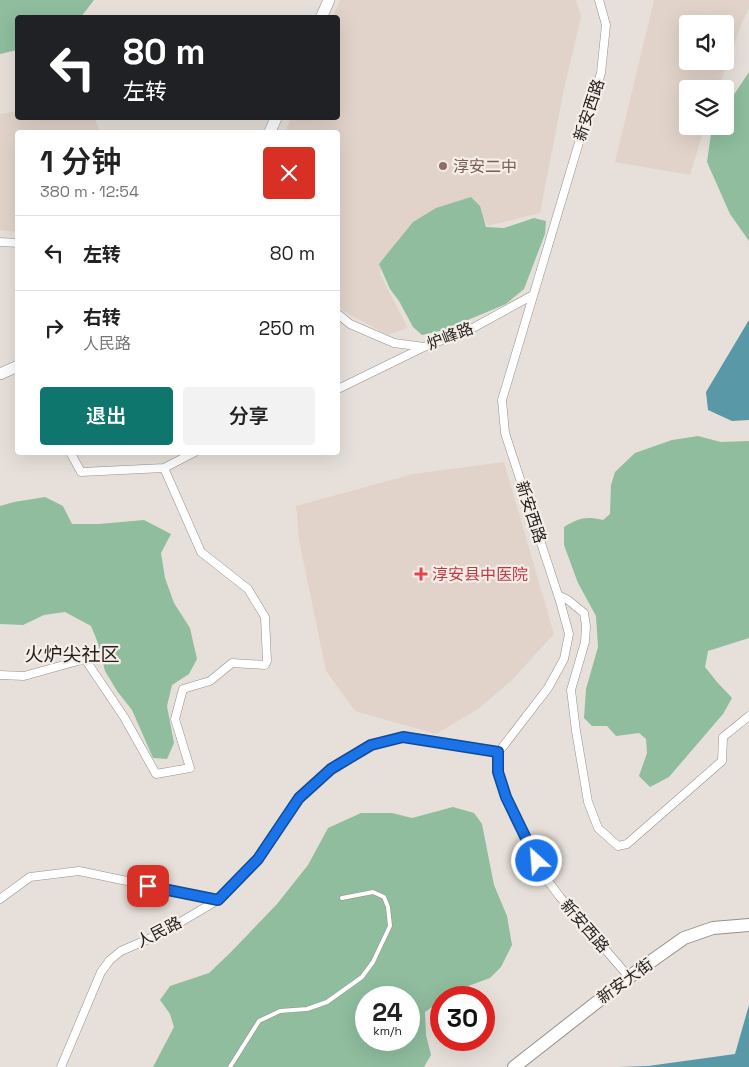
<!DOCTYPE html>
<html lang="zh">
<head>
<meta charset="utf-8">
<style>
	body { margin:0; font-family:"Space Grotesk","Noto Sans SC",sans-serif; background:#f2f2f2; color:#222; height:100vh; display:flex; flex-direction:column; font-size:19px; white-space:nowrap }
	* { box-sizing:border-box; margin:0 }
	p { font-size:16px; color:#767676 }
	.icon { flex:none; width:28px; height:28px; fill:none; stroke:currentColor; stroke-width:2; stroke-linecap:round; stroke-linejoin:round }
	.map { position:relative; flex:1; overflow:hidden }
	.side { position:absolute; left:15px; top:130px; width:325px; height:325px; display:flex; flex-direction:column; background:#fff; border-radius:5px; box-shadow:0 5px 20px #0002 }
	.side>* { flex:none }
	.hud { position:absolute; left:15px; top:15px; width:325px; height:105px; border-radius:5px; box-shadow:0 5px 20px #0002; background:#202124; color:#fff; overflow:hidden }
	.tools { position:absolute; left:679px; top:15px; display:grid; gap:10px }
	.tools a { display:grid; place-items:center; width:55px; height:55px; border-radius:5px; background:#fff; box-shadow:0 5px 20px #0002; font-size:25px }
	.speed { position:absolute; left:355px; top:986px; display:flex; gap:10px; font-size:25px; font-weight:700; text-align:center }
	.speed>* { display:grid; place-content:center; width:65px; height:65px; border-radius:50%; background:#fff; box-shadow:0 5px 20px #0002; line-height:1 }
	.speed small { font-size:12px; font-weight:400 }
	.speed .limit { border:8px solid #d22; background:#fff; color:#111 }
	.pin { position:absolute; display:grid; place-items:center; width:42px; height:42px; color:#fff; margin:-21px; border-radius:10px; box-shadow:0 2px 8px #0006 }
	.me { position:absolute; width:55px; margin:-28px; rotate:334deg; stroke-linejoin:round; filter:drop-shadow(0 0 4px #0008) }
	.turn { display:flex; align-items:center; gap:18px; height:105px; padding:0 25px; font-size:22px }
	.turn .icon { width:65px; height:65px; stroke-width:2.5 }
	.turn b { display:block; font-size:35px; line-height:42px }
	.round { display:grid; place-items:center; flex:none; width:52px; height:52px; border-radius:5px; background:#f2f2f2 }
	.head { display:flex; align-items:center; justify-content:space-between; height:85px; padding:0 25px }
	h1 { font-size:30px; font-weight:600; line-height:38px }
	.primary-button { display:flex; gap:10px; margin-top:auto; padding:10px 25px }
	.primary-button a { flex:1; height:58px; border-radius:5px; background:#0f766e; color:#fff; font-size:20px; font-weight:600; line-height:58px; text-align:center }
	.primary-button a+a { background:#f2f2f2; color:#222 }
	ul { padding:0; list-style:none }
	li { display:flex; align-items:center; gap:15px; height:75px; padding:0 25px; border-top:1px solid #e0e0e0 }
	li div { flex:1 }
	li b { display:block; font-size:19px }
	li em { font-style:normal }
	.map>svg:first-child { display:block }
</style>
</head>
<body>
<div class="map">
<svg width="749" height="1067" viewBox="0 0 749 1067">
	<rect width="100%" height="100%" fill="#e7e0da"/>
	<path fill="#e1d3c9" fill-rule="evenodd" d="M340 0H576L581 17 564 89 540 213 488 226 478 208 383 264 380 274 408 328 388 335 343 311 338 305V132H285L291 118H338V18L333 17Z
		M654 0H749V9L741 25 718 89H688V126H705L690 175 615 162ZM688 24H725V61H688Z
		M17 111 18 118H95L100 132H18L17 232 0 230V114Z
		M504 462 554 634 511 681 478 709 436 734 355 711 326 671 299 540 296 506 413 474Z"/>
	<path fill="#8fbd9e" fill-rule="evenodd" d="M0 0H94L81 17 18 18 17 50 0 54Z
		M749 72V241L730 214 707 162 712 127 725 126V108Z
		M471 197 480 206 486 227 504 228 534 218 546 221 545 234 524 289 506 304 444 330 422 335 413 327 399 301 390 289 379 264 413 222 436 208Z
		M698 436 721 442 749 441V638L708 651 705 667 717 682 732 698 723 714 669 777 650 787 639 776 647 753 646 739 639 733 616 736 607 726H592L584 718 586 689 598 647 596 616 578 583 564 545V527C579 518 585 516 603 520L610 514 611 485 615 472 635 453 672 440Z
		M45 497 63 506 72 524H99L144 520 171 534 161 553 165 578 174 603 190 628 197 659 189 674 172 685 167 706 174 743 167 759 153 758 132 710 117 691 105 671 98 643 91 626 65 612 44 615 23 625 0 624V506L14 502Z
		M453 807 474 813 482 824 494 885 507 916 512 945 501 967 490 978 460 989 447 997 441 998V1001L425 1012 426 1035 431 1055 424 1067H153L174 1027 170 1014 160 1000 170 986 209 973 230 953 277 904 308 865 328 828 361 813H392L412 818ZM366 998H409V1040H366Z"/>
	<path fill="#5898a7" d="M749 320V420L732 421 708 410 706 392Z
		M749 1005V1067H619L648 1066 735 1054Z"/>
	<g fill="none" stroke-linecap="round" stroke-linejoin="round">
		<g stroke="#96908a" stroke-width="5">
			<path id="lane" d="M230 1067 259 1021 280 1011 307 1009 327 1002 362 977 373 962 390 926 388 907 384 897 373 892 342 898"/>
		</g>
		<g stroke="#96908a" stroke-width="9">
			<path id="street" d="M599 0 606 25 601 73 583 129 502 400 505 433 560 601 569 634 564 659 548 688 498 753V772L506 797 545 877 560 897 629 977
				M0 242 18 243
				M338 314 350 324 394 343 424 347 471 329 533 295
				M338 389 424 347
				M164 468 195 452
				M558 595 568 600 584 613 586 626 585 642 571 690 576 731 588 802 598 828 618 846 627 844 722 761 723 737 749 716
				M0 675 24 676 85 659 124 717 156 774 190 768 175 719 183 689 210 681 232 663 265 665 267 661 265 617 248 589 201 552 164 468 81 472 70 452
				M0 899 30 877 79 871 218 900 160 934 121 951 110 960 101 972 61 1067
				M218 900 258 859 299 799 331 769 371 745 403 737 498 753"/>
		</g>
		<g stroke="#96908a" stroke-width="12">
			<path id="secondary" d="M321 18 329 0
				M270 132 276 118
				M0 374 18 366"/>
		</g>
		<g stroke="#96908a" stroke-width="14">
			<path id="primary" d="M514 1067 629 977 684 938 713 928 749 925"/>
		</g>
		<use href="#lane" stroke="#fff" stroke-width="4"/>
		<use href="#street" stroke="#fff" stroke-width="8"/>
		<use href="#secondary" stroke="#fff" stroke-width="11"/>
		<use href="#primary" stroke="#fff" stroke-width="12"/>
	</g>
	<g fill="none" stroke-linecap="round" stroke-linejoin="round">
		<g stroke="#114b97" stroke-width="12">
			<path id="route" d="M148 886 218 900 258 859 299 798 331 769 371 745 403 737 498 752V772L506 797 537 861"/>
		</g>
		<use href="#route" stroke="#1a73e8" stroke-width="9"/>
	</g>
	<circle fill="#8d6e63" stroke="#f5ede7" stroke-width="2" cx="443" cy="166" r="5"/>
	<path fill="#e0444e" stroke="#f5ede7" stroke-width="2" d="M418.5 566.5h5v5h5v5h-5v5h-5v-5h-5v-5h5z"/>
	<g text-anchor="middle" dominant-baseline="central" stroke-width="4.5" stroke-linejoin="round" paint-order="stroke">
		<g font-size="16" fill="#211e1c" stroke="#f5ede7">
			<text transform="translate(589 110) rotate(-72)">新安西路</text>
			<text transform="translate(450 336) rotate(-21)">炉峰路</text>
			<text transform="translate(531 512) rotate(72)">新安西路</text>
			<text transform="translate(585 926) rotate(49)">新安西路</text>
			<text transform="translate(159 932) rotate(-27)">人民路</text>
			<text transform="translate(625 981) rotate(-36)">新安大街</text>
		</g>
		<g font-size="16" fill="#785e54" stroke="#f5ede7" text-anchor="start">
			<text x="453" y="166">淳安二中</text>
		</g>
		<g font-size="16" fill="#be3a42" stroke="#f5ede7" text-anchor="start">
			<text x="432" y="574">淳安县中医院</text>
		</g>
		<g font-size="19" fill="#211e1c" stroke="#f5ede7">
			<text x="72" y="654">火炉尖社区</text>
		</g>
	</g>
</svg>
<div class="tools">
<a><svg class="icon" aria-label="sound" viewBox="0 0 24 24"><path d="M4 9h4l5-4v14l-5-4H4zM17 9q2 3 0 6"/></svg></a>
<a><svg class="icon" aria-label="layers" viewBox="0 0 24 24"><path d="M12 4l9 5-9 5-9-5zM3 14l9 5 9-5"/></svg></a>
</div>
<div class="speed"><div>24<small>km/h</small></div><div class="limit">30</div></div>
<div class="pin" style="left:148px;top:886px;background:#d93025"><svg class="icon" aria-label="arrive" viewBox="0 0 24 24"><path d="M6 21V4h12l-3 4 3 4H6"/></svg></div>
<svg class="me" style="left:537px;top:861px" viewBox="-20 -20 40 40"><circle r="17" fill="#1a73e8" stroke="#fff" stroke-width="3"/><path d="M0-11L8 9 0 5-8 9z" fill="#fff"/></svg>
<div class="hud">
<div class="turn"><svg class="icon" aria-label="left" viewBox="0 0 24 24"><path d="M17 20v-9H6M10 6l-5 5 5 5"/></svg><div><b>80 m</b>左转</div></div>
</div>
<section class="side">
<div class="head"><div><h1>1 分钟</h1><p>380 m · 12:54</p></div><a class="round" style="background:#d93025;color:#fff"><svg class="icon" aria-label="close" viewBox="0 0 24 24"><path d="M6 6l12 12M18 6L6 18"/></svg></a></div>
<ul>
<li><svg class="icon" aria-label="left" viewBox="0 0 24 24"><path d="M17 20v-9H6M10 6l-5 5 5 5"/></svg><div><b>左转</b></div><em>80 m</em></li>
<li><svg class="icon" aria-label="right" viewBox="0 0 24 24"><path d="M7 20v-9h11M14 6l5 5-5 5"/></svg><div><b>右转</b><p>人民路</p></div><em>250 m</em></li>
</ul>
<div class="primary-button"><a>退出</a><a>分享</a></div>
</section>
</div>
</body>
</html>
